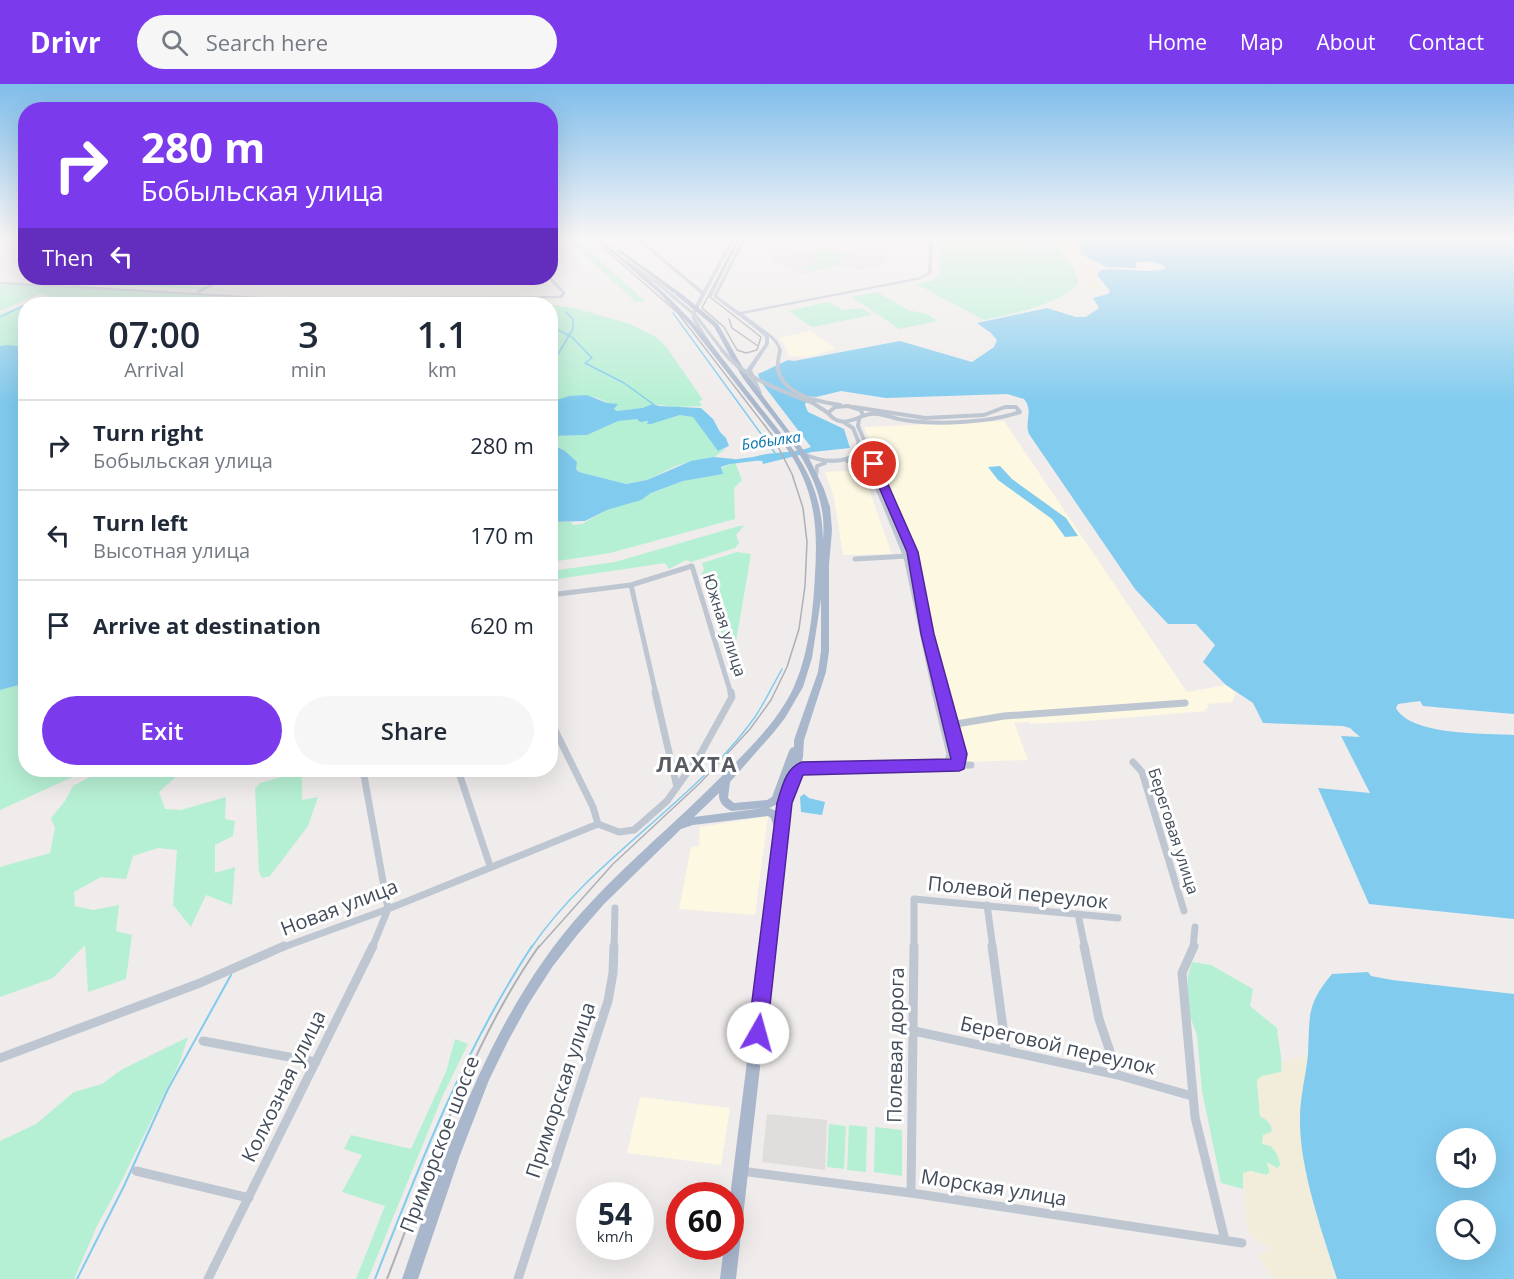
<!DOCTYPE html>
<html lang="en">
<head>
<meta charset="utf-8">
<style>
	body { margin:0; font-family:"Open Sans",sans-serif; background:#f6f6f7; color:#1f2937; height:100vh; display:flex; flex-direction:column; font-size:22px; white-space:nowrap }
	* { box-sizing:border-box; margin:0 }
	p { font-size:20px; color:#747a83 }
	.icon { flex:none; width:33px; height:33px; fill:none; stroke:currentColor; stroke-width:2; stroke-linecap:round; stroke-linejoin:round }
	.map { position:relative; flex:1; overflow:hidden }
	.sheet { position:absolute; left:18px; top:213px; width:540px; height:480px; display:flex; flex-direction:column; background:#fff; border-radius:24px; box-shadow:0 6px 24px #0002 }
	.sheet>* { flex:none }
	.banner { position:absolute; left:18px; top:18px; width:540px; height:183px; border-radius:24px; box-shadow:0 6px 24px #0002; background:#7c3aed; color:#fff; overflow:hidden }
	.controls { position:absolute; left:1436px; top:1044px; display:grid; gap:12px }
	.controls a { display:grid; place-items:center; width:60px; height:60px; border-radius:50%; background:#fff; box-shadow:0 6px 24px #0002; font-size:30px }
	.speed { position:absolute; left:576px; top:1098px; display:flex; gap:12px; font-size:30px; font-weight:700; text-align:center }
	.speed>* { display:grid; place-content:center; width:78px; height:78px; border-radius:50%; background:#fff; box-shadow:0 6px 24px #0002; line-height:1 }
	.speed small { font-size:15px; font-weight:400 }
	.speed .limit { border:9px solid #d22; background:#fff; color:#111 }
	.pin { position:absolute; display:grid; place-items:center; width:51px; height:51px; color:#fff; margin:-26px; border:3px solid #fff; border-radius:50%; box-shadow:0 2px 6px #0007 }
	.me { position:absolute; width:66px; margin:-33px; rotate:7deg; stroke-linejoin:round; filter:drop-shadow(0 0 4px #0008) }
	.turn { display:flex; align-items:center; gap:21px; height:126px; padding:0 24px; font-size:27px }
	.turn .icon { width:78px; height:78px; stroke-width:2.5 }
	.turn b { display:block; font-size:42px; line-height:51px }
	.then { display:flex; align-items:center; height:57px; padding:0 24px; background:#0003; gap:12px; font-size:22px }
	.eta { display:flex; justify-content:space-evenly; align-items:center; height:102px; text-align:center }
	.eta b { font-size:36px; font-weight:600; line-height:42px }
	.cta { display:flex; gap:12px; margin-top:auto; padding:12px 24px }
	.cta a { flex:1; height:69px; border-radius:36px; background:#7c3aed; color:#fff; font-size:24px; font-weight:600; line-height:69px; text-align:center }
	.cta a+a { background:#f6f6f7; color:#1f2937 }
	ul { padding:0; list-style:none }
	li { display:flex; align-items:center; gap:18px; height:90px; padding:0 24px; border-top:2px solid #e0e1e3 }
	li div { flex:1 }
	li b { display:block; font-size:22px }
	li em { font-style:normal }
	header { display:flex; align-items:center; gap:36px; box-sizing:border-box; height:84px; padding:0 30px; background:#7c3aed; color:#fff }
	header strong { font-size:28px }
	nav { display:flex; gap:33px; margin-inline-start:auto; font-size:21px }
	.search { width:420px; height:54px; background:#f6f6f7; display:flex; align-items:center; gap:15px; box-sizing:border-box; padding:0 21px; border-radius:33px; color:#747a83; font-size:22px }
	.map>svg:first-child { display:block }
</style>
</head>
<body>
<header>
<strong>Drivr</strong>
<div class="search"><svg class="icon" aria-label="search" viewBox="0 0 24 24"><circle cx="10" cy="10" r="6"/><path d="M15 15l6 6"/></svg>Search here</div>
<nav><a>Home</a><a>Map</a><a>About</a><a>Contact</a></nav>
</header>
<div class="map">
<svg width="1514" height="1195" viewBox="0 0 1514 1195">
	<rect width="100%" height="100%" fill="#efeceb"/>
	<path fill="#fcf8e2" d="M811 247 836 265 806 273 789 272 785 261 778 254Z
		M1004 337 1187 608 1226 601 1236 609 1232 618 1207 620 1209 624 1205 625 1206 627 1088 637 1030 640 1029 638 1014 639 1028 676 967 678 932 547 917 474 864 343Z
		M861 386 871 411 892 470 843 471 834 414 825 388Z
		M768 732 755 831 679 825 691 763 699 762 700 743Z
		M640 1013 730 1024 721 1081 627 1069Z"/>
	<path fill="#e0dddd" d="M779 164 842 167 858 164 888 165V167L881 168 886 171 885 180 861 186 835 182 806 191 772 176 777 165Z
		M767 1030 827 1036 825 1086 762 1078Z"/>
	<path fill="#fce0d9" d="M110 194H218L203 202 104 196Z"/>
	<path fill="#b6f0d4" d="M565 153H574L645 217 624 219 635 217Z
		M939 153H1064L1057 164 1072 182 1079 199C1059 221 1011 230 984 236L916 200 932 197 940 190Z
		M817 166 843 167 839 181 809 187 804 184 816 181 814 179Z
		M104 196 203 203 211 200 202 205 90 200Z
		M0 200 260 215H538V219L574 224 630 240 656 253 667 264 703 316 699 317 702 322 676 323 653 320 642 324 617 327C595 305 577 313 551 318L550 220H30L59 214 39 210 0 227Z
		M877 208 908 226 927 230 938 237 899 245 852 213Z
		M829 218 843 226 862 224 872 231 812 243 788 227Z
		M25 221V263L0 262V230Z
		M680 331 693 332 718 366 726 365 714 373 678 381 647 396 626 400 579 388 576 385V378L565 367 551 359 550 352 587 351 618 336 637 335 653 339Z
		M735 378 742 396 734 404 735 435 610 469 551 478 552 438H571L573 441 582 440 607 426 683 397 722 390 721 384Z
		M739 442H744L736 451 739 459 735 464 691 478 686 476 669 485 665 479 551 496V487L615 478Z
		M737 468 751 470 735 563 736 573 729 582 701 491 704 485 702 479Z
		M25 599 26 686H88L0 726V606Z
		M103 686H184L159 708 165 725 181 726 226 713 225 735 235 737 233 752 215 761V789L235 783 232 821 206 811 191 843 173 821 177 766 158 764 133 772 126 795 101 793 74 808 75 822 93 826 119 821 116 847 132 851 126 895 88 908 85 861 53 894 0 913V783L50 769 55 744 51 734 65 717 73 702Z
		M302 687V716L318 713 308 742 270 792 262 794 259 788 255 705 260 699Z
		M1192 878 1211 881 1253 905 1250 922 1277 944C1278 959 1283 973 1281 988L1257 996 1260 1032C1275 1040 1272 1046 1271 1062L1277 1070 1281 1081 1277 1085 1267 1079 1270 1088 1266 1091 1251 1087 1243 1089V1105L1221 1099 1202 1007 1197 951 1188 927V892Z
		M188 953 179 980 122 1096 97 1142 74 1195H0V1057L36 1040 74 1008 102 1000 121 986Z
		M455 955 468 960 443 1011 368 1195H356L385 1122 342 1108 362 1071 344 1065 351 1051 411 1065 446 988Z
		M829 1040 846 1042 844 1085 827 1083Z
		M849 1041 867 1043 866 1088 847 1086Z
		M875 1043 902 1046V1092L874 1088Z"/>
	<path fill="#f2edda" d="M1064 153H1082L1081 170 1103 182 1085 179 1067 172 1081 180 1097 184 1094 190 1102 201 1101 205 1083 203C1089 178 1060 178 1059 161Z
		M1308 971 1300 1035 1312 1114 1337 1195H1274L1258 1173 1269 1164 1249 1150 1246 1136 1243 1089 1251 1087 1266 1091 1270 1088 1267 1078 1277 1084 1281 1081 1277 1070 1271 1062 1262 1060 1263 1051 1271 1048 1273 1044 1270 1037 1260 1032 1257 996 1262 992 1281 988 1283 977Z"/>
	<path fill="#81cbef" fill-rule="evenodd" d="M1082 153H1514V630L1423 622 1420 617 1398 620 1396 624C1411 652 1484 649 1514 651V835L1369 820 1318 704 1370 709 1341 652 1360 653 1350 644 1343 642 1263 639 1253 619 1226 601 1203 578 1215 561 1196 540H1168L1135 505 1029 350C1024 338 1034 327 1024 315L1007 310 886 314 841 307 816 313 808 312 805 321 808 328 844 345 850 364 812 368 763 380 762 377 755 376 754 373C772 367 793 370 811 363L761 298 758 290 788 276 794 277 900 257 972 278 994 263 997 256 991 249 977 239 1047 224 1076 233H1086L1099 224 1093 214 1108 210 1110 207 1097 191 1101 186C1120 183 1151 191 1166 184 1157 176 1146 177 1135 179L1137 184 1107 183 1080 170Z
		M7 261 25 263 26 599 0 606V262Z
		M587 311 607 319 618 320 614 325 617 327 642 324 653 320 659 322 701 324 713 335 720 348 726 354 729 362 718 367 693 333 680 331 651 340H647L648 337 640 338 637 335 618 337 587 351 551 352V332L556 328 551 318 569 312Z
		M550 359 565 367 577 378 576 385 579 388 626 400 647 396 691 377 714 373 734 375 735 378 721 383 723 390 683 397 651 409 641 416 607 426 585 437 551 438Z
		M1000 382 1012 395 1066 434 1078 452 1065 453 1052 435 998 396 988 383Z
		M804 710 809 714 825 718 822 731 801 728 800 713Z
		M1368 888 1371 892 1392 896 1514 910V1195H1337C1322 1147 1299 1084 1300 1034 1300 1013 1306 991 1308 970 1310 932 1306 921 1332 890ZM1446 1054H1485V1094H1446ZM1446 1126H1485V1166H1446Z"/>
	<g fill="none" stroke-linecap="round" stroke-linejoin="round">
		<path stroke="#81cbef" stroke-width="1.5" d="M673 229 775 369
			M0 233 23 222
			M550 242 572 253 592 274 585 279 624 299 653 320
			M550 283 573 245V235L566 228
			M531 864C592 774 692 721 755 633 765 618 773 601 782 585"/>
		<path stroke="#81cbef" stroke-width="2" d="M77 1195 124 1102 168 1005 231 891
			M375 1195C420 1079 464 966 532 862"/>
		<path fill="#81cbef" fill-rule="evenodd" d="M767 371H770V375L723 381 719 379 723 377Z"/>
		<path stroke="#bec6d2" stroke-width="3" d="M626 177 656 198
			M198 208 224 194
			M756 242C766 249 778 255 780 267"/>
		<path stroke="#bec6d2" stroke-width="4" d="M780 266C779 272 777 279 778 285 782 310 819 318 840 321
			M813 319 828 329
			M848 322 861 326 863 332C849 338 838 342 828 329L835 323Z
			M854 323 925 334 984 331 1005 323H1016L1020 328C990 339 935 341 904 336 889 334 878 326 863 332
			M859 335 858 342 890 416
			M845 339 853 344 882 416
			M802 369C820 378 840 380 858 370V360
			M847 377 870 376
			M816 393 817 382 825 379"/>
		<path stroke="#bec6d2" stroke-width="5" d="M882 414 906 473 935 610
			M889 414 912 468 928 550 943 610
			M855 475 908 472
			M631 501 656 610
			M550 511 631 501 692 482 731 610"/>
		<path stroke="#bec6d2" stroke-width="7" d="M655 608 677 703
			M935 608 950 670 947 681
			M943 608 959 670V681
			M550 636 593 723 598 740
			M950 641 1004 632 1185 619
			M1133 678 1142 688 1184 827
			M363 686 388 825 372 864
			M458 686 490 782
			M794 692 802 684 971 681
			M987 821 993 864
			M1078 830 1085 864
			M281 864 388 825 598 740 619 748 634 746 667 717 701 669 732 613 731 608
			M614 864 615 824
			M914 864V815L1118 834
			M1193 864 1195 843"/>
		<path stroke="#bec6d2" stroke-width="9" d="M992 862 1006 966
			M1084 862 1099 935 1118 991
			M1194 862 1182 889 1195 1033 1225 1156
			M914 947 1118 991 1192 1012
			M203 957 316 978
			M0 974 200 899 284 862
			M136 1087 249 1114
			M741 1087 911 1109 1242 1159
			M911 1109 914 862
			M208 1195 373 862
			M518 1195 608 917 613 889 614 862"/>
		<path fill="#bdc6d6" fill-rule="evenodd" d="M634 153H638L703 207 732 153H736L696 228V235L714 264V265H710L692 235V228L701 210Z
			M743 153H747L717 212 740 228 921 193 928 188 929 153H933L932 188 922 195 743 230 758 241 769 253V260L752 286 762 309 759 311 756 309 746 286 765 260V253C748 237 730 227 713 212Z
			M550 192 566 209 562 214 263 215 0 200V198L73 202 92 194H96L95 195 79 202 263 213 559 212 562 209 548 194H550Z"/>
		<path fill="#a9b7cd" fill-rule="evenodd" d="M594 153H598C626 177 656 199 681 226 708 253 730 285 754 315 791 363 821 390 823 455 829 390 778 343 743 294 732 277 723 258 713 241L718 240 747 291 808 372 824 405 830 423 832 446 829 481V567L826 588 804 656 803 673 790 719 736 1195H720L724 1162H730V1113L776 746 774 743 771 734 768 732 693 741 681 745 604 820 578 850 553 882 529 919 508 957 489 996 460 1071 418 1195H402C440 1085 476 973 544 876 593 805 663 752 723 691 749 665 777 638 793 605 809 570 813 529 815 490 818 443 815 405 787 365L690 241 659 209ZM821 515V567L818 588 794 656V663L791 664 789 667 772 713 767 716 734 719 728 714 730 698 774 648 785 634 803 603 812 574ZM719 709C718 718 724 724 732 727L764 724 694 733ZM780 718 779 728 769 724 780 719Z
			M617 165H619L679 208V210H675L617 167Z"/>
		<path stroke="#adb0b7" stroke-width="1.5" d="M739 153 702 224 724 243 737 266 746 269 757 266 761 253 710 213 740 153
			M729 235 732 244 758 262"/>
		<path stroke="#adb0b7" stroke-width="1.5" d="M538 864 613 780 700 699 750 645 771 616 787 583 799 545 805 502 807 458 803 424 792 390 772 351 678 229 591 153"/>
		<path stroke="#adb0b7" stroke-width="2" d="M387 1195C431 1082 469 962 539 862"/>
		<path stroke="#bec6d2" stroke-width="3" d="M656 198 696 232 723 267"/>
		<path stroke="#bec6d2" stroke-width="4" d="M722 266C744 295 780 306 813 319"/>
		<path stroke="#a9b7cd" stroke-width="4.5" d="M677 209 716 241"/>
	</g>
	<linearGradient id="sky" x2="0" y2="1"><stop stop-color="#7fbdeb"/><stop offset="0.48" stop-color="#f8f6f6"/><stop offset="1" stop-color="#f8f6f6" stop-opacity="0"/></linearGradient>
	<rect width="1514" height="320" fill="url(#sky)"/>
	<path fill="#7c3aed" stroke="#51269a" stroke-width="1.5" d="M871 378 879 380 918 468 934 550 967 670 964 685 959 687 803 691 792 719 767 949 764 956 758 959 751 956 748 949 777 719C782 704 785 684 802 678L951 675 921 550 907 468 869 380Z"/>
	<g text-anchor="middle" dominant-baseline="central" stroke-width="6" stroke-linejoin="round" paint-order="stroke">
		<g font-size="15" font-style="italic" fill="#0574ab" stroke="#fff">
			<text transform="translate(771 356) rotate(-8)">Бобылка</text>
		</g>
		<g font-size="16" fill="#434d5a" stroke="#fff">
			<text transform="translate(725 541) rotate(72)">Южная улица</text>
			<text transform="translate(1174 747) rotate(72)">Береговая улица</text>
		</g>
		<g font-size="20" fill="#434d5a" stroke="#fff">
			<text transform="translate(1018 808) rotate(6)">Полевой переулок</text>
			<text transform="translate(339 823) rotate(-21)">Новая улица</text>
			<text transform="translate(895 961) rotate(-89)">Полевая дорога</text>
			<text transform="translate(1058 961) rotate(13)">Береговой переулок</text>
			<text transform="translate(283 1002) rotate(-64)">Колхозная улица</text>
			<text transform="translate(560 1006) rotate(-72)">Приморская улица</text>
			<text transform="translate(439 1060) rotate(-69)">Приморское шоссе</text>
			<text transform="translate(994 1103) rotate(9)">Морская улица</text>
		</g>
		<g font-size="22" font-weight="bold" letter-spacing="1.5" fill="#585b61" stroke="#fff">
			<text x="697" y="679">ЛАХТА</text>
		</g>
	</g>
</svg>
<div class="controls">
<a><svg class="icon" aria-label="sound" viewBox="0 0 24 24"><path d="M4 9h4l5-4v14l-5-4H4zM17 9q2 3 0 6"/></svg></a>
<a><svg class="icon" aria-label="search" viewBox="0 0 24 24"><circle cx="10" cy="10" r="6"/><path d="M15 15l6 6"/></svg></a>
</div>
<div class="speed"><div>54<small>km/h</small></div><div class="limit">60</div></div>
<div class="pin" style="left:874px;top:380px;background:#d93025"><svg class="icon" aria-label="arrive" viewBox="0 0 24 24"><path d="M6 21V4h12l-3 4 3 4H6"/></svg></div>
<svg class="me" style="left:758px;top:949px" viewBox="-20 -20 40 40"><circle r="19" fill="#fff"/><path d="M0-13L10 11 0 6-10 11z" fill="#7c3aed"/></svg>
<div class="banner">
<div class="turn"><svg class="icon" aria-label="right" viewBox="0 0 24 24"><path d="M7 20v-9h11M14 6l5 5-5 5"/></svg><div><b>280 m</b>Бобыльская улица</div></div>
<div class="then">Then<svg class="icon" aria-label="left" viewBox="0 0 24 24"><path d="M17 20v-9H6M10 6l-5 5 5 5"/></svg></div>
</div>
<section class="sheet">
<div class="eta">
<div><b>07:00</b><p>Arrival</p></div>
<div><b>3</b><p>min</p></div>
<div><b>1.1</b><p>km</p></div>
</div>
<ul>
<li><svg class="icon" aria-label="right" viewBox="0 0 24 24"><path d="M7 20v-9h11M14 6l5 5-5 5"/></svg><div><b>Turn right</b><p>Бобыльская улица</p></div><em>280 m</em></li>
<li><svg class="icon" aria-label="left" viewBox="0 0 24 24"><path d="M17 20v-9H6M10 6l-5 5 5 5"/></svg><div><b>Turn left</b><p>Высотная улица</p></div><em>170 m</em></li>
<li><svg class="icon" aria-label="arrive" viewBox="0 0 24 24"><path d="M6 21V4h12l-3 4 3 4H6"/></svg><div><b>Arrive at destination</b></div><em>620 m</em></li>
</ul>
<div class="cta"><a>Exit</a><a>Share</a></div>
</section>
</div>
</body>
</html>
